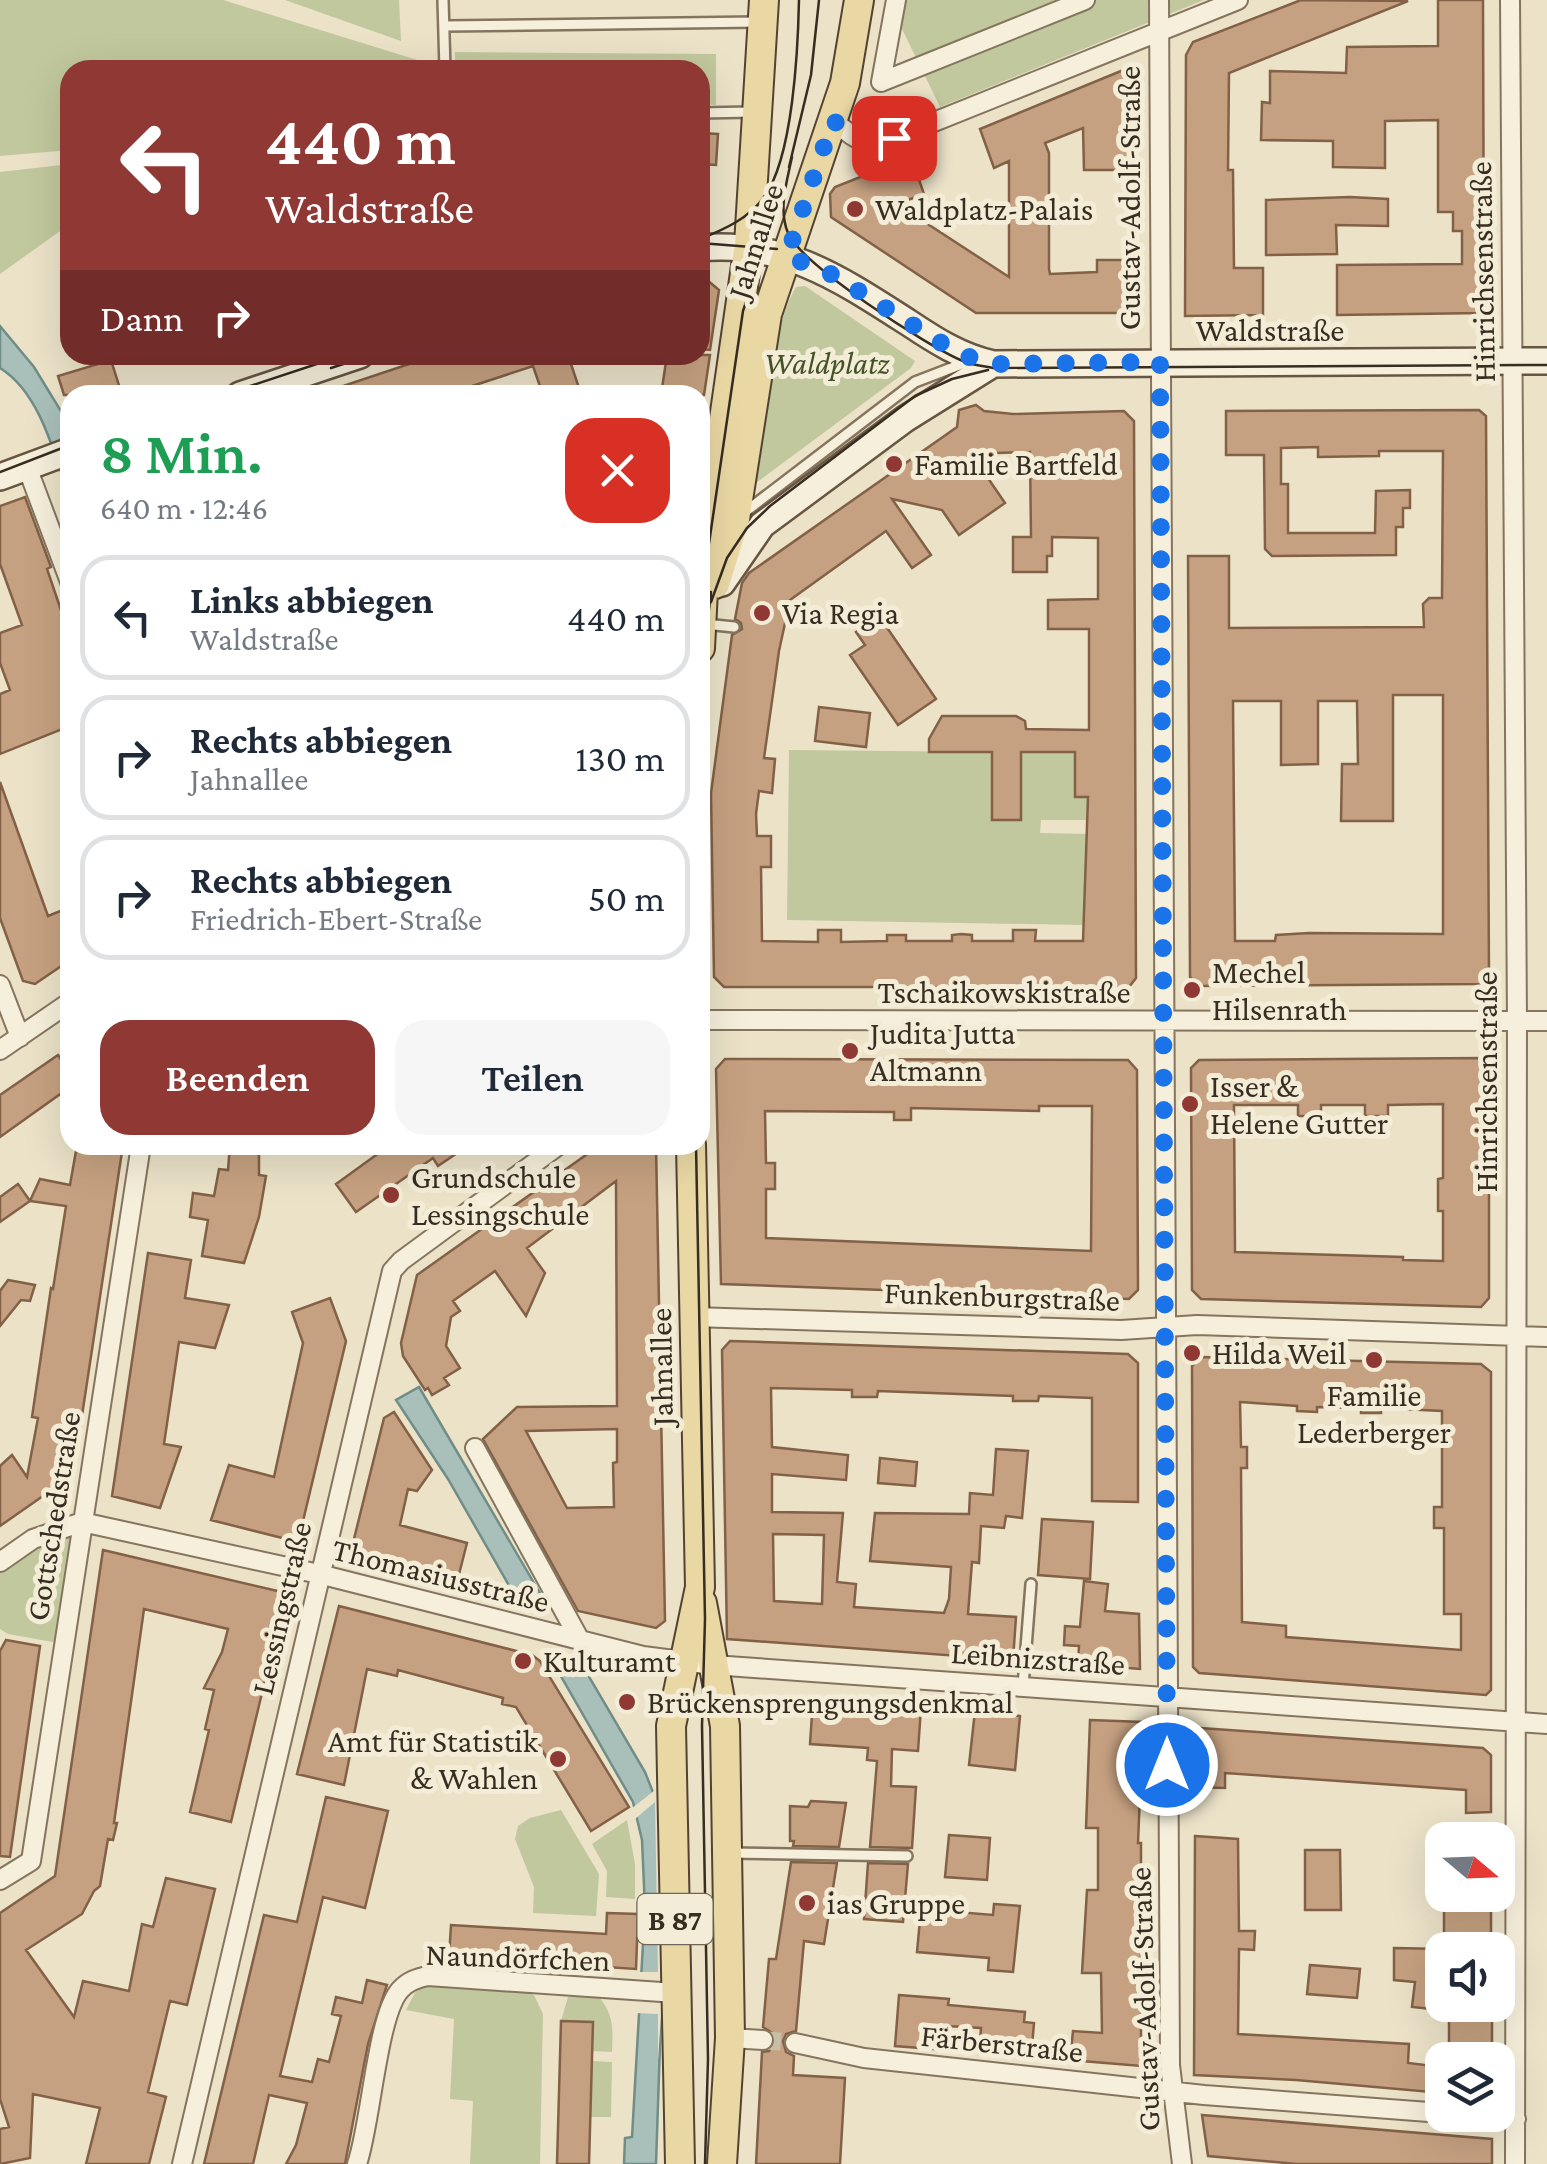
<!DOCTYPE html>
<html lang="de">
<head>
<meta charset="utf-8">
<style>
	body { margin:0; font-family:"Crimson Pro",serif; background:#f6f6f7; color:#1f2937; height:100vh; display:flex; flex-direction:column; font-size:38px; white-space:nowrap }
	* { box-sizing:border-box; margin:0 }
	p { font-size:32px; color:#747a83 }
	.icon { flex:none; width:55px; height:55px; fill:none; stroke:currentColor; stroke-width:2; stroke-linecap:round; stroke-linejoin:round }
	.map { position:relative; flex:1; overflow:hidden }
	.drawer { position:absolute; left:60px; top:385px; width:650px; height:770px; display:flex; flex-direction:column; background:#fff; border-radius:30px; box-shadow:0 10px 40px #0002 }
	.drawer>* { flex:none }
	.top-card { position:absolute; left:60px; top:60px; width:650px; height:305px; border-radius:30px; box-shadow:0 10px 40px #0002; background:#8f3834; color:#fff; overflow:hidden }
	.needle { width:65px; rotate:109deg }
	.buttons { position:absolute; left:1425px; top:1822px; display:grid; gap:20px }
	.buttons a { display:grid; place-items:center; width:90px; height:90px; border-radius:20px; background:#fff; box-shadow:0 10px 40px #0002; font-size:50px }
	.pin { position:absolute; display:grid; place-items:center; width:85px; height:85px; color:#fff; margin:-42px; border-radius:20px; box-shadow:0 5px 15px #0006 }
	.me { position:absolute; width:110px; margin:-55px; rotate:0deg; stroke-linejoin:round; filter:drop-shadow(0 0 8px #0008) }
	.turn { display:flex; align-items:center; gap:35px; height:210px; padding:0 40px; font-size:45px }
	.turn .icon { width:130px; height:130px; stroke-width:2.5 }
	.turn b { display:block; font-size:70px; line-height:85px }
	.then { display:flex; align-items:center; height:95px; padding:0 40px; background:#0003; gap:20px; font-size:38px }
	.round { display:grid; place-items:center; flex:none; width:105px; height:105px; border-radius:30px; background:#f6f6f7 }
	.headline { display:flex; align-items:center; justify-content:space-between; height:170px; padding:0 40px }
	h1 { font-size:60px; font-weight:600; line-height:75px; color:#1e9e55 }
	.action { display:flex; gap:20px; margin-top:auto; padding:20px 40px }
	.action a { flex:1; height:115px; border-radius:30px; background:#8f3834; color:#fff; font-size:40px; font-weight:600; line-height:115px; text-align:center }
	.action a+a { background:#f6f6f7; color:#1f2937 }
	ul { padding:0; list-style:none }
	li { display:flex; align-items:center; gap:30px; height:125px; margin:0 20px 15px; padding:0 20px; border:5px solid #e0e1e3; border-radius:30px }
	li div { flex:1 }
	li b { display:block; font-size:38px }
	li em { font-style:normal }
	.map>svg:first-child { display:block }
</style>
</head>
<body>
<div class="map">
<svg width="1547" height="2164" viewBox="0 0 1547 2164">
	<rect width="100%" height="100%" fill="#ebe2c8"/>
	<path fill="#c1c89d" d="M0 0H223L427 63V70H70V150L0 156Z
		M285 0H399L401 41Z
		M888 0H1204L940 107Z
		M455 52 716 54V105L700 104V70H455Z
		M70 164V224L0 274V172Z
		M805 286 915 361 911 368 756 483C764 431 770 330 796 287Z
		M789 750 992 752 993 820H1021V752L1089 753 1075 776 1076 797H1089V820H1041L1040 833 1089 834 1086 865 1094 891H1084V925L787 920Z
		M82 1522 64 1644 8 1634 0 1629V1562Z
		M561 1810 599 1874 596 1916 533 1913 534 1887 515 1839 518 1826 530 1818Z
		M627 1820 635 1864V1899L606 1897 607 1871 592 1844Z
		M426 1984 525 1990 534 1995 543 2014 540 2164H470L473 2101 450 2099 454 2019 406 2010 417 1989Z
		M586 1996 599 1997C614 2015 613 2029 612 2052L592 2051 593 2022 561 2021 568 1997Z
		M592 2061 612 2062 611 2117H590Z"/>
	<path fill="#a9bfba" stroke="#708d87" stroke-width="2.5" d="M0 326 34 367 67 421 70 429V499C55 457 41 393 0 368Z
		M419 1387 645 1772 663 1818 661 2014 656 2164H624L625 2138 632 2137 645 1909 642 1840 633 1802 448 1479 396 1400Z"/>
	<path fill="#ebe2c8" d="M508 1597 549 1607 593 1673 548 1662Z
		M655 1790 663 1818 665 2015H661L658 2060V2014L635 2013 637 1972H658L655 1802 635 1819 631 1809Z"/>
	<path fill="#c6a181" stroke="#826146" stroke-width="2.5" fill-rule="evenodd" d="M1301 0 1408 1 1229 73 1228 170H1233L1234 268H1263V315L1185 316 1186 55 1193 42Z
		M1438 0H1483L1484 313 1337 315V265L1462 264V231H1453V212H1438V120L1385 121V168L1333 167V141L1261 140 1262 102 1270 103V71L1346 73 1347 47 1438 46Z
		M1121 71 1132 79V170H1084L1083 128 1045 143 1049 153V269L1050 274 1097 272V260H1132L1133 308 1128 313H976L831 217 830 194 835 187 911 157 924 194 897 204 1009 277V161L994 168 980 129Z
		M700 133 718 134 716 165 700 164Z
		M1350 197 1388 199V226L1336 225 1337 254 1266 255V200Z
		M700 274 719 290 710 350 700 349Z
		M436 355H568L580 391 566 395H543L533 366 445 395H326L325 392Z
		M667 355H710L704 395H661Z
		M111 360 122 395H64L58 376Z
		M976 405 984 411 1013 414 1124 411 1134 421 1136 978 1129 987H724L714 977 711 793 732 635 742 629 741 623 735 619 742 583 749 573 957 427 959 410ZM1030 452 1031 537H1013V572H1047V556H1052V537L1098 538V599L1048 600V629H1089V730L1026 729 1025 721 1016 716H942L929 739V752H992V820H1021V752H1075V797H1088L1083 941H1035L1036 930H1013V941H972V935L961 934 952 935V941H906V935H887V941L841 942V930H818V942L762 941 761 867H771V836H757L756 814 759 791 772 793 775 759 764 758 779 651 790 600 886 531 912 568 931 555 892 499 942 510 959 535 1005 503 979 465 997 453Z
		M1479 410 1486 416 1489 976 1480 984 1199 986 1190 977 1188 556H1229V628L1424 627 1423 604 1429 598H1442L1443 451H1379V456L1318 457V447L1281 448V484H1288V533H1375L1376 491 1410 490V508H1403V527H1396V555L1272 556 1265 549 1264 455H1226V411ZM1393 695H1443V934L1309 933 1276 935 1275 941H1235L1233 701H1281V765L1318 764V701H1357L1358 764H1342L1341 821H1393Z
		M25 497 51 567 47 569 63 616 70 613V726L0 754V694L10 690 0 663V633L22 625 0 564V506Z
		M879 616 936 699 898 725 850 655 865 645 856 632Z
		M819 707 870 713 866 747 815 741Z
		M0 782 48 916 70 907V960L35 984 23 981 0 918Z
		M58 1055 70 1073V1087L0 1137V1095Z
		M1482 1058 1489 1066V1298L1481 1307 1201 1299 1192 1290 1191 1068 1199 1060ZM1443 1104V1178L1438 1179V1211H1443V1261L1403 1260V1257L1235 1252 1234 1105H1298V1116H1321V1105H1365V1116H1388V1105Z
		M725 1059 1128 1060 1137 1070 1138 1290 1129 1299 721 1284 716 1069ZM1039 1106H1092L1091 1251 766 1238V1189H775V1163H766L765 1111 894 1112V1120H911V1108L1039 1111Z
		M89 1145H123L73 1475 0 1526V1466L12 1455 27 1477 38 1418 32 1417 51 1288 53 1289 66 1206 30 1201 40 1179 70 1185 76 1151 88 1153Z
		M230 1145H259V1175L266 1176 259 1217 244 1263 202 1256 208 1220 190 1217 193 1193 214 1196 219 1169 228 1170Z
		M390 1145H469L438 1166 433 1158 356 1212 336 1184Z
		M600 1145H656L665 1621 656 1628 578 1611 483 1439 517 1407 617 1406 616 1181 527 1248 545 1273 526 1316 495 1271 453 1301 460 1311 451 1317 446 1346 460 1368 444 1378 449 1385 432 1395 428 1388 425 1390 403 1356 401 1343 417 1275ZM617 1429V1462L613 1463 614 1507 567 1508 526 1431Z
		M18 1184 30 1201 0 1222V1197Z
		M148 1253 191 1260 185 1298 229 1305 215 1348 179 1342 164 1444 181 1447 160 1508 112 1496Z
		M8 1280 35 1285 30 1301 21 1300 0 1326V1291Z
		M330 1298 346 1341 298 1542 211 1520 229 1465 274 1477 303 1343 292 1312Z
		M730 1341 1128 1354 1138 1363V1502L1092 1501V1398L1039 1396 1038 1401H1013V1396L878 1391 877 1397H852V1390L771 1388 772 1447 848 1455 846 1480 772 1474V1512L843 1513 837 1582 856 1584 854 1607 944 1613 949 1599 951 1567 870 1561 875 1513 969 1514 970 1493 993 1495 996 1449 1028 1451 1022 1518 1006 1516 1004 1528 981 1526 979 1563 972 1562 968 1614 1016 1617 1013 1660 727 1639 722 1350ZM773 1534 824 1535 822 1604 774 1601Z
		M1202 1357 1481 1364 1491 1372V1690L1486 1695 1199 1673 1193 1667 1192 1366ZM1240 1402 1297 1406V1411L1317 1412V1407L1361 1408V1413H1381V1408L1442 1411V1507H1434V1528H1444V1614H1461V1650L1286 1637V1626L1242 1622 1241 1468H1247V1447H1241Z
		M394 1412 432 1470 417 1491 408 1489 400 1525 467 1543 457 1582 350 1555 384 1418Z
		M880 1458 917 1462 915 1486 878 1483Z
		M1042 1519 1093 1522 1090 1579 1038 1575Z
		M103 1550 286 1593 231 1822 190 1812 209 1730 205 1729 214 1690 204 1688 222 1652 228 1629 144 1609 114 1823H117L113 1840 108 1839 100 1886 94 1891 82 1914 26 1950 74 2017 83 1981 129 1991 142 1924 153 1927 166 1878 215 1889 187 2005 170 2001 148 2092 166 2097 149 2164H86L100 2108 33 2094 30 2158 0 2164V2129L9 2127 0 2099V1913L55 1876Z
		M1084 1581 1108 1584 1105 1611 1139 1614 1140 1669 1078 1664 1079 1646 1064 1645 1065 1626 1080 1627Z
		M339 1606 532 1655 540 1661 629 1807 591 1831 516 1707 502 1704 503 1698 398 1670 397 1676 367 1669 344 1785 297 1774Z
		M6 1640 40 1646 10 1857 0 1856V1651Z
		M813 1700 921 1708 918 1751 892 1749 891 1786 916 1787 912 1848 870 1847 877 1761 867 1760 868 1748 810 1744Z
		M975 1711 1020 1716 1015 1770 969 1765Z
		M1090 1720 1143 1722 1138 1843H1141V2066L1070 2060 1073 2031 1102 2033 1101 1973H1082L1087 1890H1098V1828H1086Z
		M1200 1728 1483 1748 1491 1755V1812L1466 1813V1790L1225 1773V1788L1194 1787V1733Z
		M326 1797 388 1811 365 1908 323 1897 280 2076 312 2082 318 2059 329 2062 341 2016 332 2014 336 1997 362 2003 367 1980 387 1985 368 2044 345 2164H286L296 2145 307 2103 269 2095 253 2164H204L264 1915 297 1922Z
		M811 1801 846 1803 839 1847 793 1846 794 1841H790V1806L808 1807Z
		M949 1835 990 1838 987 1880 945 1877Z
		M1195 1836 1238 1839 1239 1931H1255L1254 1950 1239 1949 1238 2034 1409 2044 1408 2063 1442 2067V2093L1296 2080 1194 2075Z
		M1305 1850H1340L1341 1910H1305Z
		M791 1862 837 1863 824 1944 804 1941 796 2031 786 2034 783 2041 786 2052 794 2056 793 2075 845 2078 840 2164H756L762 2052 769 2051 775 2042 774 2034 763 2027 769 1959H776Z
		M868 1863 908 1864 903 1922 864 1919Z
		M1444 1895H1491V1950H1444Z
		M994 1904 1020 1906 1013 1972 988 1970 989 1958 917 1952 921 1909 993 1915Z
		M607 1913 638 1914 636 1969 449 1957 451 1925 606 1934Z
		M1394 1948 1442 1949V2010L1412 2007 1415 1982 1394 1980Z
		M1310 1965 1360 1969 1357 1998 1307 1994Z
		M899 1995 949 1999 948 2005 1025 2012 1024 2022 1034 2023 1031 2058 979 2054 981 2028 947 2026 945 2050 895 2046Z
		M1449 2005H1492V2060H1449Z
		M561 2021 593 2022 589 2164H557Z
		M1202 2115 1492 2139V2164H1297L1208 2156Z"/>
	<g fill="none" stroke-linecap="round" stroke-linejoin="round">
		<path stroke="#c7bea7" stroke-width="18" stroke-dasharray="18 9" stroke-linecap="butt" d="M763 2040 795 2043"/>
		<g stroke="#85755f" stroke-width="14">
			<path id="lane" d="M443 0 445 70
				M445 26 757 22
				M700 113 752 112
				M741 515 915 382 967 362
				M705 624 734 627
				M1023 1686 1031 1584
				M730 1853 907 1856"/>
		</g>
		<g stroke="#85755f" stroke-width="22">
			<path id="street" d="M1159 0 1170 2065 1182 2164
				M1510 0 1517 1021 1515 2164
				M881 82 1085 0
				M881 82 896 0
				M833 120C857 141 862 146 894 138L1238 0
				M27 467 70 582
				M0 985 20 1037
				M700 1020 1547 1021
				M0 1050 70 1002
				M694 1317 1121 1330 1197 1325 1547 1337
				M475 1448 581 1642
				M0 1562 33 1539 82 1522 319 1574 643 1656 713 1665 1547 1724
				M0 1880 31 1861 141 1145
				M730 2038 763 2040
				M795 2043 864 2058 1204 2095 1442 2113
				M1464 2115 1516 2119
				M182 2164 392 1271 401 1261 559 1145
				M357 2164C371 2124 377 2016 400 1990 408 1981 417 1978 428 1976L676 1993"/>
		</g>
		<g stroke="#675642" stroke-width="30">
			<path id="secondary" d="M700 248C784 240 842 280 909 323 936 341 961 357 993 364L1547 361
				M240 395 360 355
				M0 477 70 451
				M722 583 762 525 905 419 993 364"/>
		</g>
		<g stroke="#544332" stroke-width="32">
			<path id="primary" d="M715 584 735 519 767 314 845 83 859 0
				M700 648 705 552 749 245 764 0
				M702 1603 725 1726 730 2038 722 2164
				M680 2164 671 1726 700 1587 691 1145"/>
		</g>
		<use href="#lane" stroke="#f6efdb" stroke-width="9"/>
		<use href="#street" stroke="#f6efdb" stroke-width="18"/>
		<use href="#secondary" stroke="#f6efdb" stroke-width="25"/>
		<use href="#primary" stroke="#ead8a4" stroke-width="28"/>
		<path stroke="#372d21" stroke-width="2.5" d="M792 157C787 181 778 209 788 233 802 265 928 347 963 361 972 365 983 366 993 368L1547 365
			M789 167 811 75 819 0
			M700 239C723 230 750 218 764 197 793 158 798 49 799 0
			M700 243 777 249
			M331 368 371 355
			M223 395 344 355
			M0 472 70 445
			M711 602 727 558 747 528 770 506 915 396 952 379 988 370
			M700 605 743 311 780 201
			M700 686 711 592
			M696 1145 705 1619 702 1726 708 2059 705 2164"/>
	</g>
	<g fill="none" stroke-linecap="round" stroke-linejoin="round">
		<path stroke="#1a73e8" stroke-width="18" stroke-dasharray="0 32.4" d="M894 138C862 146 856 141 833 120L787 256 833 275 959 354 993 364 1160 362 1167 1765"/>
	</g>
	<g fill="#8f3834" stroke="#f3ecd7" stroke-width="4">
		<circle cx="855" cy="209" r="10"/>
		<circle cx="894" cy="464" r="10"/>
		<circle cx="762" cy="613" r="10"/>
		<circle cx="1192" cy="990" r="10"/>
		<circle cx="850" cy="1051" r="10"/>
		<circle cx="1190" cy="1104" r="10"/>
		<circle cx="391" cy="1195" r="10"/>
		<circle cx="1192" cy="1353" r="10"/>
		<circle cx="1374" cy="1360" r="10"/>
		<circle cx="523" cy="1661" r="10"/>
		<circle cx="627" cy="1702" r="10"/>
		<circle cx="558" cy="1759" r="10"/>
		<circle cx="807" cy="1903" r="10"/>
	</g>
	<g text-anchor="middle" dominant-baseline="central" stroke-width="10" stroke-linejoin="round" paint-order="stroke">
		<rect fill="#f3ecd7" stroke="#6f6658" stroke-width="2.5" x="637.5" y="1894" width="75" height="50" rx="8"/>
		<g font-size="30" font-weight="bold" fill="#372d21">
			<text x="675" y="1919">B 87</text>
		</g>
		<g font-size="32" fill="#372d21" stroke="#f3ecd7">
			<text transform="translate(1129 198) rotate(-90)">Gustav-Adolf-Straße</text>
			<text transform="translate(755 241) rotate(-72)">Jahnallee</text>
			<text transform="translate(1482 272) rotate(-91)">Hinrichsenstraße</text>
			<text x="1270" y="330">Waldstraße</text>
			<text x="1004" y="992">Tschaikowskistraße</text>
			<text transform="translate(1486 1082) rotate(-90)">Hinrichsenstraße</text>
			<text transform="translate(1002 1296) rotate(2)">Funkenburgstraße</text>
			<text transform="translate(661 1367) rotate(-91)">Jahnallee</text>
			<text transform="translate(53 1516) rotate(-81)">Gottschedstraße</text>
			<text transform="translate(441 1575) rotate(14)">Thomasiusstraße</text>
			<text transform="translate(281 1608) rotate(-77)">Lessingstraße</text>
			<text transform="translate(1038 1658) rotate(4)">Leibnizstraße</text>
			<text transform="translate(518 1957) rotate(2)">Naundörfchen</text>
			<text transform="translate(1144 1999) rotate(-92)">Gustav-Adolf-Straße</text>
			<text transform="translate(1002 2043) rotate(6)">Färberstraße</text>
		</g>
		<g font-size="32" fill="#372d21" stroke="#f3ecd7" text-anchor="start">
			<text x="875" y="209">Waldplatz-Palais</text>
			<text x="914" y="464">Familie Bartfeld</text>
			<text x="782" y="613">Via Regia</text>
			<text x="1212" y="972">Mechel<tspan x="1212" dy="37">Hilsenrath</tspan></text>
			<text x="870" y="1033">Judita Jutta<tspan x="870" dy="37">Altmann</tspan></text>
			<text x="1210" y="1086">Isser &amp;<tspan x="1210" dy="37">Helene Gutter</tspan></text>
			<text x="411" y="1177">Grundschule<tspan x="411" dy="37">Lessingschule</tspan></text>
			<text x="1212" y="1353">Hilda Weil</text>
			<text x="1374" y="1395" text-anchor="middle">Familie<tspan x="1374" dy="37">Lederberger</tspan></text>
			<text x="543" y="1661">Kulturamt</text>
			<text x="647" y="1702">Brückensprengungsdenkmal</text>
			<text x="538" y="1741" text-anchor="end">Amt für Statistik<tspan x="538" dy="37">&amp; Wahlen</tspan></text>
			<text x="827" y="1903">ias Gruppe</text>
		</g>
		<g font-size="32" font-style="italic" fill="#455229" stroke="#f3ecd7">
			<text x="827" y="363">Waldplatz</text>
		</g>
	</g>
</svg>
<div class="buttons">
<a><svg class="needle" viewBox="-14 -14 28 28"><path d="M0-13l5 13h-10z" fill="#e53935"/><path d="M0 13l5-13h-10z" fill="#747a83"/></svg></a>
<a><svg class="icon" aria-label="sound" viewBox="0 0 24 24"><path d="M4 9h4l5-4v14l-5-4H4zM17 9q2 3 0 6"/></svg></a>
<a><svg class="icon" aria-label="layers" viewBox="0 0 24 24"><path d="M12 4l9 5-9 5-9-5zM3 14l9 5 9-5"/></svg></a>
</div>
<div class="pin" style="left:894px;top:138px;background:#d93025"><svg class="icon" aria-label="arrive" viewBox="0 0 24 24"><path d="M6 21V4h12l-3 4 3 4H6"/></svg></div>
<svg class="me" style="left:1167px;top:1765px" viewBox="-20 -20 40 40"><circle r="17" fill="#1a73e8" stroke="#fff" stroke-width="3"/><path d="M0-11L8 9 0 5-8 9z" fill="#fff"/></svg>
<div class="top-card">
<div class="turn"><svg class="icon" aria-label="left" viewBox="0 0 24 24"><path d="M17 20v-9H6M10 6l-5 5 5 5"/></svg><div><b>440 m</b>Waldstraße</div></div>
<div class="then">Dann<svg class="icon" aria-label="right" viewBox="0 0 24 24"><path d="M7 20v-9h11M14 6l5 5-5 5"/></svg></div>
</div>
<section class="drawer">
<div class="headline"><div><h1>8 Min.</h1><p>640 m · 12:46</p></div><a class="round" style="background:#d93025;color:#fff"><svg class="icon" aria-label="close" viewBox="0 0 24 24"><path d="M6 6l12 12M18 6L6 18"/></svg></a></div>
<ul>
<li><svg class="icon" aria-label="left" viewBox="0 0 24 24"><path d="M17 20v-9H6M10 6l-5 5 5 5"/></svg><div><b>Links abbiegen</b><p>Waldstraße</p></div><em>440 m</em></li>
<li><svg class="icon" aria-label="right" viewBox="0 0 24 24"><path d="M7 20v-9h11M14 6l5 5-5 5"/></svg><div><b>Rechts abbiegen</b><p>Jahnallee</p></div><em>130 m</em></li>
<li><svg class="icon" aria-label="right" viewBox="0 0 24 24"><path d="M7 20v-9h11M14 6l5 5-5 5"/></svg><div><b>Rechts abbiegen</b><p>Friedrich-Ebert-Straße</p></div><em>50 m</em></li>
</ul>
<div class="action"><a>Beenden</a><a>Teilen</a></div>
</section>
</div>
</body>
</html>
